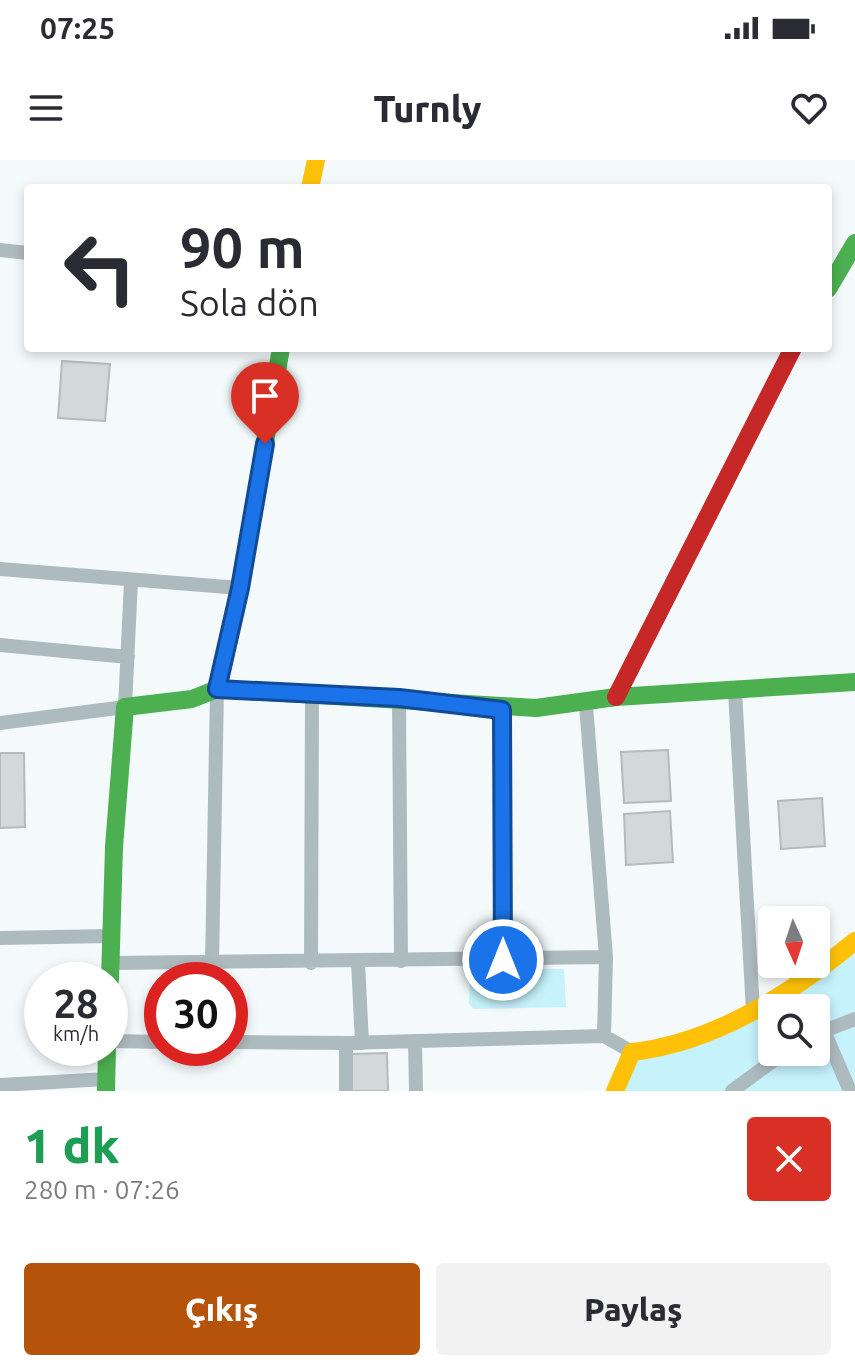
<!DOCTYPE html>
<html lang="tr">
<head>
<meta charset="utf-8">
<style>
	body { margin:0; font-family:Ubuntu,sans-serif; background:#f2f2f3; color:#2b2b33; height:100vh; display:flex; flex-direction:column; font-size:30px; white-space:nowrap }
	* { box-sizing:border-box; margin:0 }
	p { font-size:26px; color:#7c7c81 }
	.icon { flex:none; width:44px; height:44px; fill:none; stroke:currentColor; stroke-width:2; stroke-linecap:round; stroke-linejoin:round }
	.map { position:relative; height:931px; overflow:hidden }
	.side { display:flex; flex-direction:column; background:#fff; flex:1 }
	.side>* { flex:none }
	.top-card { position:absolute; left:24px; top:24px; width:808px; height:168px; border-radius:8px; box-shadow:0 4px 12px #0003; background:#fff; color:#2b2b33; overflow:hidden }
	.needle { width:52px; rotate:177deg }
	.controls { position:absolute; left:758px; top:746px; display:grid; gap:16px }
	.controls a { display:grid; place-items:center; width:72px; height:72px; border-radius:8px; background:#fff; box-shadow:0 4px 12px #0003; font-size:40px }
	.speed { position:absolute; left:24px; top:802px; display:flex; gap:16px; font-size:40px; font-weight:700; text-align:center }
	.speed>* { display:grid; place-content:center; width:104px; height:104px; border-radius:50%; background:#fff; box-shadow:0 4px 12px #0003; line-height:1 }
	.speed small { font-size:20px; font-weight:400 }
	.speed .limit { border:12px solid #d22; background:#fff; color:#111 }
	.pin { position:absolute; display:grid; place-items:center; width:68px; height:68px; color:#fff; margin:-82px -34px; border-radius:50% 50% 50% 0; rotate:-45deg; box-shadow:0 0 8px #0007 }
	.pin .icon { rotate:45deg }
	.me { position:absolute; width:88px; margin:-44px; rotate:0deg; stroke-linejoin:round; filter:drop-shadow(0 0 6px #0008) }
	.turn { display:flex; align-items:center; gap:28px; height:168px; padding:0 24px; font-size:36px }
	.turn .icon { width:104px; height:104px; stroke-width:2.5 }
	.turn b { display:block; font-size:56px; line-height:68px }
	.round { display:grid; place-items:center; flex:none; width:84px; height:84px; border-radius:8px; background:#f2f2f3 }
	.head { display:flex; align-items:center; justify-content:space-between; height:136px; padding:0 24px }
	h1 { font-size:48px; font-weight:800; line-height:60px; color:#1e9e55 }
	.button { display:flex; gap:16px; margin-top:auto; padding:16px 24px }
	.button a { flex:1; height:92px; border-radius:8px; background:#b45309; color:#fff; font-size:32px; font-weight:800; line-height:92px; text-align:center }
	.button a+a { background:#f2f2f3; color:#2b2b33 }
	.status { display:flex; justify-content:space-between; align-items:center; height:56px; padding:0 40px; background:#fff; direction:ltr }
	.status svg { height:22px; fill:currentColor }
	header { display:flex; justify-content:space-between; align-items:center; height:104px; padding:0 24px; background:#fff; font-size:36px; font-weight:800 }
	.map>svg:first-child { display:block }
</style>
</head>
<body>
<div class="status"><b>07:25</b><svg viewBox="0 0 49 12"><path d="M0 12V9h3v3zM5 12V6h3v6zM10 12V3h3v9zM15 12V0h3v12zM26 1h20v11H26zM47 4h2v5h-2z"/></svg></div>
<header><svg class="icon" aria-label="menu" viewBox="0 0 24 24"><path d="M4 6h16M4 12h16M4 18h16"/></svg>Turnly<svg class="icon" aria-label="heart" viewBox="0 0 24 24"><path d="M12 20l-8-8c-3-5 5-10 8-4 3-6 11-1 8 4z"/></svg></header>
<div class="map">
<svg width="855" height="931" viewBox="0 0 855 931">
	<rect width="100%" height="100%" fill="#f4fafc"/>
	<path fill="#c5f2fb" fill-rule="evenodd" d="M855 781V931H615L632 892 753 851ZM772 848H816V892H772Z
		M475 809H564L566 847 473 849 469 843 470 812Z"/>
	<path fill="#d3d8d9" stroke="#b5babb" stroke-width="2" d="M62 201 110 204 105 261 58 258Z
		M668 590 671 641 624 643 621 592Z
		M0 593H24L25 667 0 668Z
		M822 638 825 686 781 689 778 641Z
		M670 651 673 702 626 705 624 654Z
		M387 893 388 931H350V894Z"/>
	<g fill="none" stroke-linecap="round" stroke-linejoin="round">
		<path stroke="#aebbbe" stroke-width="14" d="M0 90 28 93
			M0 409 240 428
			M0 485 128 497
			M735 531 753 851
			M399 538 401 801
			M586 545 606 797 604 876
			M502 550 503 800
			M0 563 125 547 131 421
			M0 778 110 776
			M358 802 362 883
			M110 803 606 797
			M311 803 312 535
			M212 804 217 529
			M824 871 850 931
			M816 874 855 859
			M110 881 162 882
			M415 881 416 931
			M230 882 346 883 604 876 632 892
			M346 883V931
			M0 925 107 919
			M732 931 785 892"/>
		<path stroke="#4caf50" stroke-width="18" d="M828 129 855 83
			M217 529 536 548 616 537 855 522
			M110 820 114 687 125 547 192 539 217 529 240 428 281 188
			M106 931 107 888"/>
		<path stroke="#ffc107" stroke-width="18" d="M310 28 316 0
			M615 931 632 892C715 883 792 833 855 781"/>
		<path stroke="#c62828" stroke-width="18" d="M616 537 793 188"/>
	</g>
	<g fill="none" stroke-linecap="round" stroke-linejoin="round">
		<g stroke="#114b97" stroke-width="20">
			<path id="route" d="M265 284 240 428 217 529 399 538 502 550 503 800"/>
		</g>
		<use href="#route" stroke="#1a73e8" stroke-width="14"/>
	</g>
</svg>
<div class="controls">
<a><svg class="needle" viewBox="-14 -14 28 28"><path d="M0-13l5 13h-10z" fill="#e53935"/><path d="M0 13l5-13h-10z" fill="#7c7c81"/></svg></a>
<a><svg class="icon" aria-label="search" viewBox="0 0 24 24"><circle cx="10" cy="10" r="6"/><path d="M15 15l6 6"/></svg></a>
</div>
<div class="speed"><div>28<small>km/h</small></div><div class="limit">30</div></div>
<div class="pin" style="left:265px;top:284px;background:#d93025"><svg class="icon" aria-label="arrive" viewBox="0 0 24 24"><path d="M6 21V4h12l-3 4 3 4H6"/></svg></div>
<svg class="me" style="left:503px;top:800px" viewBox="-20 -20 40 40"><circle r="17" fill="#1a73e8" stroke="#fff" stroke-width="3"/><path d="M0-11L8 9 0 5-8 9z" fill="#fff"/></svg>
<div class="top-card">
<div class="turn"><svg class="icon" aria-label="left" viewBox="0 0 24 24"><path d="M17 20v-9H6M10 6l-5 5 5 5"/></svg><div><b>90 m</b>Sola dön</div></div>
</div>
</div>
<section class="side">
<div class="head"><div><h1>1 dk</h1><p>280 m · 07:26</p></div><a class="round" style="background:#d93025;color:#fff"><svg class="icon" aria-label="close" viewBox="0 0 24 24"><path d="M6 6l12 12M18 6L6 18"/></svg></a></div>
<div class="button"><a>Çıkış</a><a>Paylaş</a></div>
</section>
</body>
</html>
